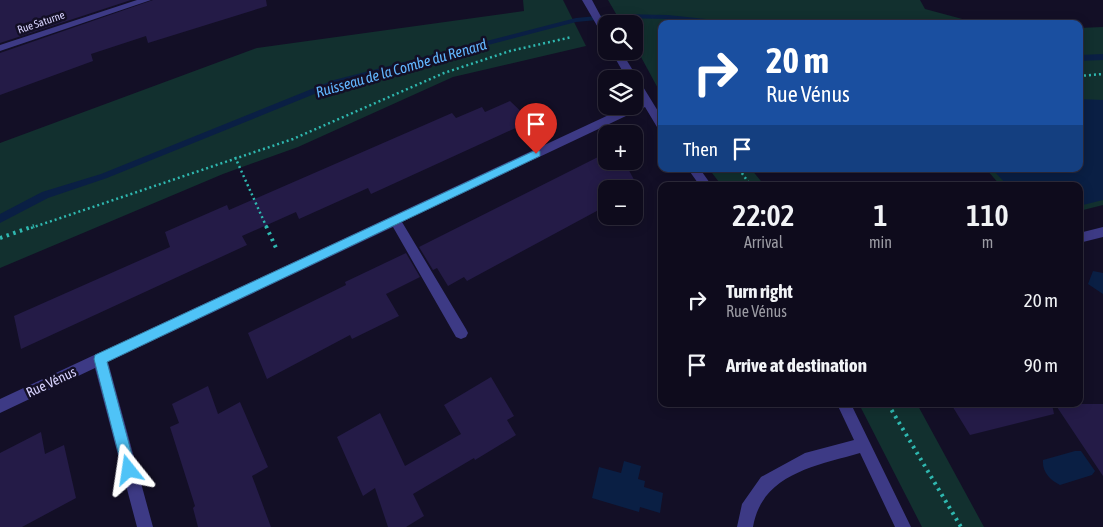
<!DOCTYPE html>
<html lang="en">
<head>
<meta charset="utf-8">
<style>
	body { margin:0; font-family:"Asap Condensed",sans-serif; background:#1c1929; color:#f1f3f6; height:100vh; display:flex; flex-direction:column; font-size:19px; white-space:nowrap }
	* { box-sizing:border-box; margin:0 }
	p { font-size:16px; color:#9b9ba3 }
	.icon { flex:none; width:28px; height:28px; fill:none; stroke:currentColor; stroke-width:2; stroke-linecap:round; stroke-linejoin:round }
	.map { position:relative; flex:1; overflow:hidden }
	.details { position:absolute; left:658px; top:182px; width:425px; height:225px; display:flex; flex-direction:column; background:#0e0b1c; border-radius:10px; box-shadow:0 2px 12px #0003,0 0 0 1px #2e2b3b }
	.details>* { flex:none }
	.hud { position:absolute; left:658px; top:20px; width:425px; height:152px; border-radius:10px; box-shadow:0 2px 12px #0003,0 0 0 1px #2e2b3b; background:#1a4fa0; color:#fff; overflow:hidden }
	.buttons { position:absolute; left:598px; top:15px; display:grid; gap:10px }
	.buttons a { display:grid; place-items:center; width:45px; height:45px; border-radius:10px; background:#0e0b1c; box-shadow:0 2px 12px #0003,0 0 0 1px #2e2b3b; font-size:25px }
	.pin { position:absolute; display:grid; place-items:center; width:42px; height:42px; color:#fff; margin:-51px -21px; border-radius:50% 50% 50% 0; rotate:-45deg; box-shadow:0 0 5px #0007 }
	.pin .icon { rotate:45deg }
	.me { position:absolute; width:55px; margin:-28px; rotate:345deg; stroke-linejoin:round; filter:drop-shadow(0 0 4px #0008) }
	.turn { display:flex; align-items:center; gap:18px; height:105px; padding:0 25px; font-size:22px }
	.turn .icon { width:65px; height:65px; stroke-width:2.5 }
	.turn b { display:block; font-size:35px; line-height:42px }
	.then { display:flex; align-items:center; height:48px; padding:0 25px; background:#0003; gap:10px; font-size:19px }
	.eta { display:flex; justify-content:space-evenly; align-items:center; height:85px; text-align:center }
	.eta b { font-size:30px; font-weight:600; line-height:35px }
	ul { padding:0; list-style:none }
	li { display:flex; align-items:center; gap:15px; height:65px; padding:0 25px }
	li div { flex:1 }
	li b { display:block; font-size:19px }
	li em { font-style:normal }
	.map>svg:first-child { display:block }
</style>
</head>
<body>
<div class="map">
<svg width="1103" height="527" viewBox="0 0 1103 527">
	<rect width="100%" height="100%" fill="#130f26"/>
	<path fill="#12302f" d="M523 0H563L586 46 453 77 298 147 223 174 0 268V143L257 48 524 11Z
		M608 0H920L925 9 981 24H661V94L634 44V24H622Z
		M1103 27V205L1079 211V186H1001L986 169H1079V28Z
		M709 169H751L765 186H722Z
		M859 404H917L984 527H922Z"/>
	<path fill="#0a1f44" d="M1079 99 1103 100V200L1079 206V186H1008L992 169H1079Z
		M1093 271 1103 273V294L1088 284Z
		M1075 451H1081L1095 471 1092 475 1060 485C1050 480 1042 472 1043 460Z
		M624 461 641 466 638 479 645 481 644 487 663 493 660 513 640 507 639 512 592 498 599 467 621 473Z"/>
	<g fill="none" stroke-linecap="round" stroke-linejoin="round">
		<path fill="#0a1f44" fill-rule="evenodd" d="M618 14 668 15 734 22 738 24H709L668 19 618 18 576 22 339 84 107 178 48 198 0 223V214L42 192 101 174 334 80 576 18Z
			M1103 54V60L1079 61V55Z"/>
	</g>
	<path fill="#241b47" d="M0 0H131L0 43Z
		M153 0H266L267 6 148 43 146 36 91 54 93 61 0 95V53Z
		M510 101 531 121 371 194 368 188 299 219 296 212 242 236 247 245 21 349 14 316 170 247 165 232 227 205 229 210 452 113 456 118 482 107 485 112Z
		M606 153V161H624L639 189 634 192V189H606V206L467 281 464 277 448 286 437 268 433 270 419 247Z
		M406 253 420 277 386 294 399 316 352 339 350 335 267 379 248 333 346 285 345 282Z
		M491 377 514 416 507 420 516 435 475 460 474 458 413 494 424 516 406 527H388L375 488 363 496 337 437 380 413 405 466 461 434 444 405Z
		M208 386 218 414 240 402 268 467 252 476 271 527H198L193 508 195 506 170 427 179 423 172 404Z
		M951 404H1052L1054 414 970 435Z
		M1055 404H1103V476Z
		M41 432 45 454 64 445 76 498 22 527H0V453Z"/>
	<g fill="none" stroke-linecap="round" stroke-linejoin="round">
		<path stroke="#2fb8b0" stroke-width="2.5" stroke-dasharray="2 3" stroke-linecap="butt" d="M1079 76 1103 74
			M235 157 267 228
			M739 169 751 186
			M31 228 293 139 444 73 510 51 572 37"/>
		<path stroke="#2fb8b0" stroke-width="4" stroke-dasharray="2.5 4.5" stroke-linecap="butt" d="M266 226 277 250
			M0 238 34 226
			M888 404 961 527"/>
		<path fill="#3d3a85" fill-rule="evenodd" d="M137 0H151L0 51V45Z
			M582 0H592L606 26V37L603 36Z
			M611 51H621L661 116V128L657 127 645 107 402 222 466 329 468 333 466 337 461 339 456 337 393 227 108 362 153 527H137L95 368 0 413V399L628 106H634V103L640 100 634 90V79H627Z
			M688 169H700L712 186H700Z
			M1103 227V237L1079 243V233Z
			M837 404H851L911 527H895L860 453C815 466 762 474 753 527H737L742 504 761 477 805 453 854 440Z"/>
	</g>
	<path fill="#4fc3f7" stroke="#337fa1" d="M536 150 540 151V156L107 362 136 470 134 475 129 477 124 475 94 359 95 355Z"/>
	<g text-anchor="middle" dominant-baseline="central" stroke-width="5" stroke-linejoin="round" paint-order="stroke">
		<g font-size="11" fill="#d9d4ff" stroke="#130f26">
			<text transform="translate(41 22) rotate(-19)">Rue Saturne</text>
		</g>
		<g font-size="14" fill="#d9d4ff" stroke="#130f26">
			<text transform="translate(51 382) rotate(-25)">Rue Vénus</text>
		</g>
		<g font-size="15" font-style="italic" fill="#62b6ff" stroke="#130f26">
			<text transform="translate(401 68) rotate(-16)">Ruisseau de la Combe du Renard</text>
		</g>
	</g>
</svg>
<div class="buttons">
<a><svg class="icon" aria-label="search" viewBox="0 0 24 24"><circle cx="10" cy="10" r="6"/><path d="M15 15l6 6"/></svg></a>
<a><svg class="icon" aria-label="layers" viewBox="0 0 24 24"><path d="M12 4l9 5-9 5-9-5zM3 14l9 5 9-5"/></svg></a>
<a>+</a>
<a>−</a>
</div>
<div class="pin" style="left:536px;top:154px;background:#d93025"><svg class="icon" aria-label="arrive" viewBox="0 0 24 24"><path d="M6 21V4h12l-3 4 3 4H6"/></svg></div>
<svg class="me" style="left:129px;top:470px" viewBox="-20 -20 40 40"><path d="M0-17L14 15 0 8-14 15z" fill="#4fc3f7" stroke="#fff" stroke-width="4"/></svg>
<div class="hud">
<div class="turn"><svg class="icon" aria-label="right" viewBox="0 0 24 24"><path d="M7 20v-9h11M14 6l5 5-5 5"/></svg><div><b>20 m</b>Rue Vénus</div></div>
<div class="then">Then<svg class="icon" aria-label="arrive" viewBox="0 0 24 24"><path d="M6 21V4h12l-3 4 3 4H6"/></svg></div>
</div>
<section class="details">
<div class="eta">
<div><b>22:02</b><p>Arrival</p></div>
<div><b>1</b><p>min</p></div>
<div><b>110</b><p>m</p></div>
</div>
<ul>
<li><svg class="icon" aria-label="right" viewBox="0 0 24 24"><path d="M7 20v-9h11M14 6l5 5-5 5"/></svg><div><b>Turn right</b><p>Rue Vénus</p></div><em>20 m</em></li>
<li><svg class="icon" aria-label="arrive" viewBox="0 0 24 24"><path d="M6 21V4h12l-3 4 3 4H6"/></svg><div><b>Arrive at destination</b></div><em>90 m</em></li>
</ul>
</section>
</div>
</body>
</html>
